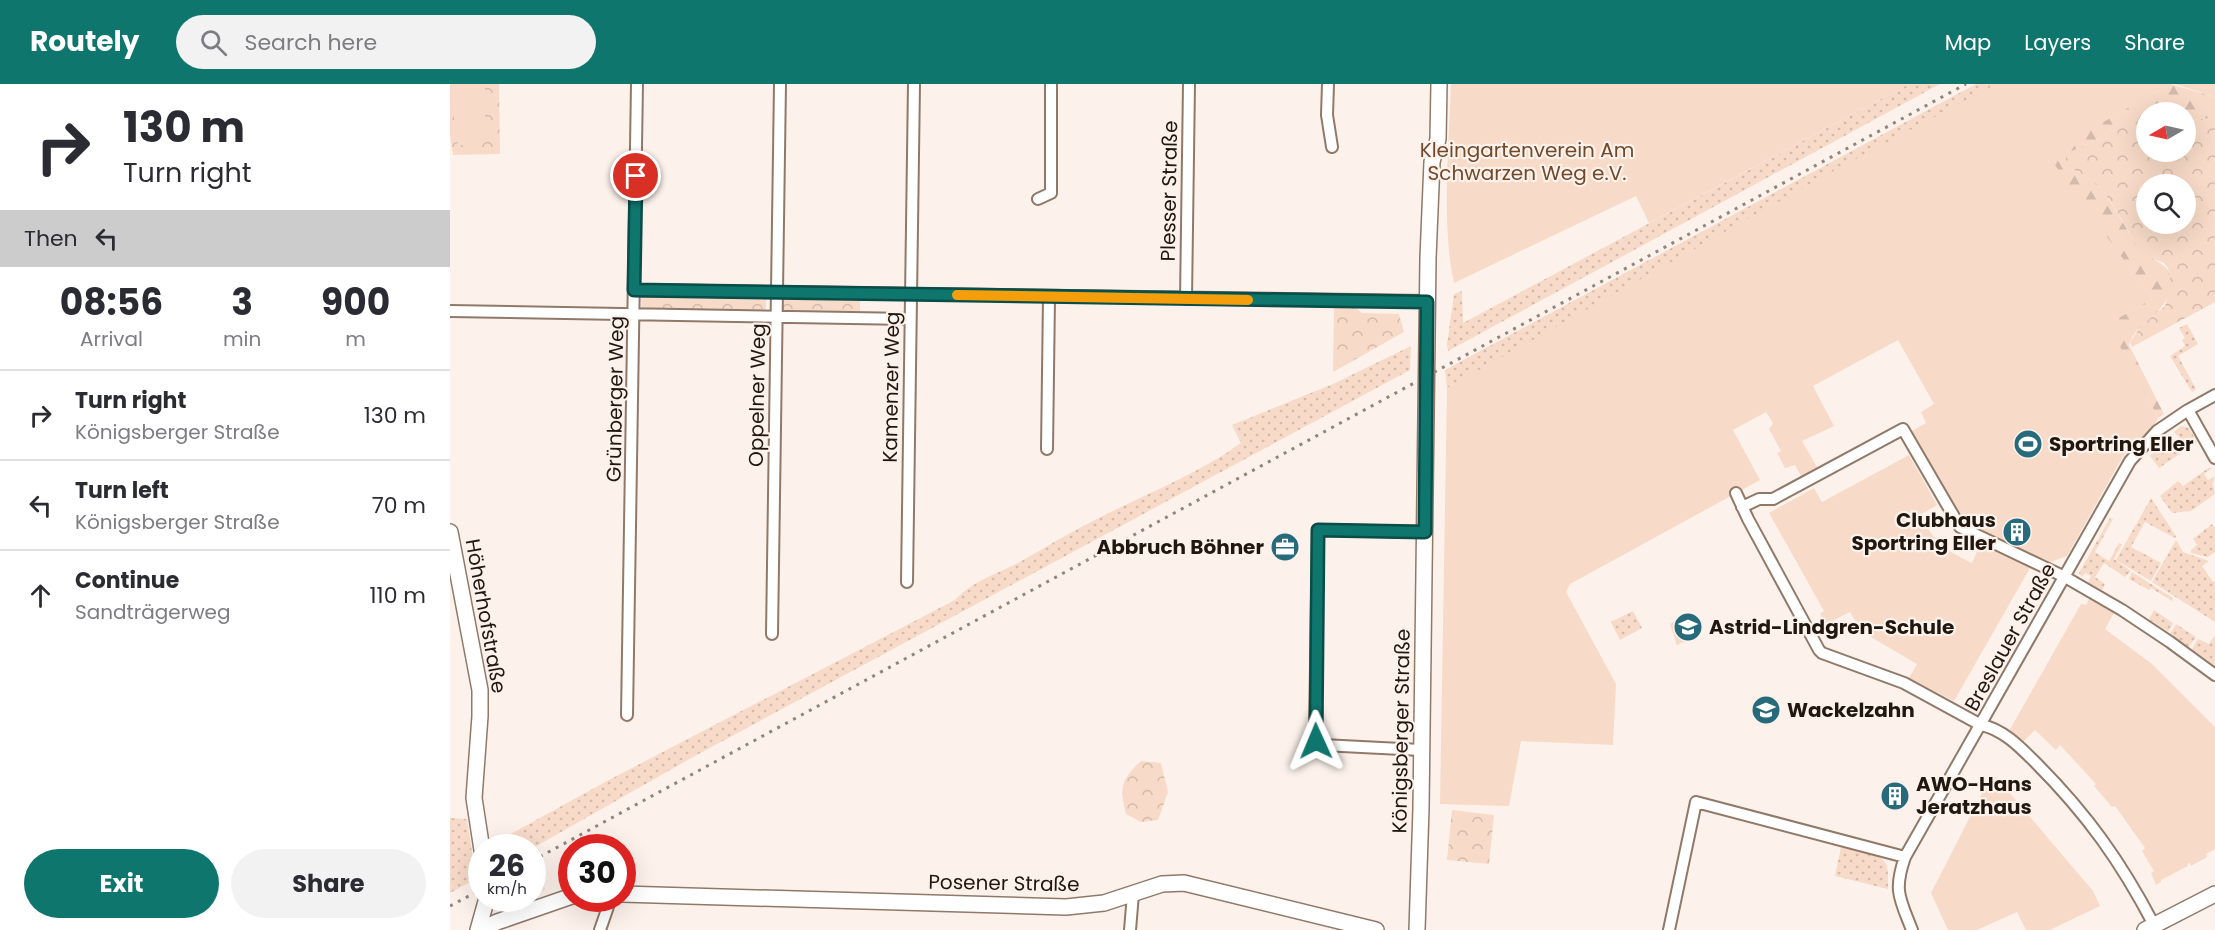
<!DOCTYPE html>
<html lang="en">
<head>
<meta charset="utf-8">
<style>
	body { margin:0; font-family:Poppins,sans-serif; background:#f2f2f3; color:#2b2b33; height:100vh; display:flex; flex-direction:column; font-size:22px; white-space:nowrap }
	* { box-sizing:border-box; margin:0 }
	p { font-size:20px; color:#7c7c81 }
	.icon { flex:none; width:33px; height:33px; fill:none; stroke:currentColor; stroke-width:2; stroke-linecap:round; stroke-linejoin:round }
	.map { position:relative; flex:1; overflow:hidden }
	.drawer { display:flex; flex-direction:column; background:#fff; width:450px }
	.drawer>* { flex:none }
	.guide { background:#fff; color:#2b2b33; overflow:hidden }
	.needle { width:39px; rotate:261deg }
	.controls { position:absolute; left:1686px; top:18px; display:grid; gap:12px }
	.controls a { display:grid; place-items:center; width:60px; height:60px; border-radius:50%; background:#fff; box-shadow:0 6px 24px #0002; font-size:30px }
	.speed { position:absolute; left:18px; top:750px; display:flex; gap:12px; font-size:30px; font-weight:700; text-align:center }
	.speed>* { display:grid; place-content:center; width:78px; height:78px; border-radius:50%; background:#fff; box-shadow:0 6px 24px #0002; line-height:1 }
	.speed small { font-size:15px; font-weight:400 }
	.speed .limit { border:9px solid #d22; background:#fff; color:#111 }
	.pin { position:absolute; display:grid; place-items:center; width:51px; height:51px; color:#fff; margin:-26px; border:3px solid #fff; border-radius:50%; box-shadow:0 2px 6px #0007 }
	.me { position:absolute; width:66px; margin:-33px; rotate:359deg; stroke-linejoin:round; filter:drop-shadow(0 0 4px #0008) }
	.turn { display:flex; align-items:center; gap:21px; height:126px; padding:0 24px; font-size:27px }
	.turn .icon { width:78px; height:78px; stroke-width:2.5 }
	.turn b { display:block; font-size:42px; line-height:51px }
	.then { display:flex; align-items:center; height:57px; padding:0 24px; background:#0003; gap:12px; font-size:22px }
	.eta { display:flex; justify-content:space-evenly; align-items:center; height:102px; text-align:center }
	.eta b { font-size:36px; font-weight:700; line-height:42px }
	.primary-button { display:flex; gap:12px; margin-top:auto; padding:12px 24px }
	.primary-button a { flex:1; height:69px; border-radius:36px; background:#0f766e; color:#fff; font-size:24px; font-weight:700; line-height:69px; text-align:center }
	.primary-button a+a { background:#f2f2f3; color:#2b2b33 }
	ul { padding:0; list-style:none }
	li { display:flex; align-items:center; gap:18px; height:90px; padding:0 24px; border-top:2px solid #e1e1e2 }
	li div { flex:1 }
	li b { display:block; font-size:22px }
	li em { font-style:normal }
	header { display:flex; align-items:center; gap:36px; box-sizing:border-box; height:84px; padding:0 30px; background:#0f766e; color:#fff }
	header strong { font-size:28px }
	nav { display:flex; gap:33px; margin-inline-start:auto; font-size:21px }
	.search { width:420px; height:54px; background:#f2f2f3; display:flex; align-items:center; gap:15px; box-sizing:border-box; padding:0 21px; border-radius:33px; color:#7c7c81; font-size:22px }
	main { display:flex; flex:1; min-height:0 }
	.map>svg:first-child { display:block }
</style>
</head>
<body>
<header>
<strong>Routely</strong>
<div class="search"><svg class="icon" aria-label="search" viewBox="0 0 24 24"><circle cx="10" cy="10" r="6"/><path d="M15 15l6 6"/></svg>Search here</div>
<nav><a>Map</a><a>Layers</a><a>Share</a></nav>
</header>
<main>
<section class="drawer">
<div class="guide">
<div class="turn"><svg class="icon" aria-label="right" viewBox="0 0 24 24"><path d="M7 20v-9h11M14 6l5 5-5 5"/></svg><div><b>130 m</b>Turn right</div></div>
<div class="then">Then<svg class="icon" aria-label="left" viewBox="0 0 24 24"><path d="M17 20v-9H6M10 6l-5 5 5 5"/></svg></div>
</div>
<div class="eta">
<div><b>08:56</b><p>Arrival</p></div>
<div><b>3</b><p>min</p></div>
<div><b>900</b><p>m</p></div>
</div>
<ul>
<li><svg class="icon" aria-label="right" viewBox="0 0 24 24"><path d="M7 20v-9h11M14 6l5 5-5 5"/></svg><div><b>Turn right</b><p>Königsberger Straße</p></div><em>130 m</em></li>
<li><svg class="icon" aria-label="left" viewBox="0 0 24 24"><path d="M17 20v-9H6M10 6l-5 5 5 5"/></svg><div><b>Turn left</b><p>Königsberger Straße</p></div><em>70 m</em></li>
<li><svg class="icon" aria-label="ahead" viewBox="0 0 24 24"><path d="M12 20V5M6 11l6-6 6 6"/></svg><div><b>Continue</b><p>Sandträgerweg</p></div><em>110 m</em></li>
</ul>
<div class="primary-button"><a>Exit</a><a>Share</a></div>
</section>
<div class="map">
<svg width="1765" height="846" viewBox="0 0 1765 846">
	<defs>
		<pattern id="grass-dots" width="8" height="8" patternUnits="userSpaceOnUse" patternTransform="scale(1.5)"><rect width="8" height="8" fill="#f7dac7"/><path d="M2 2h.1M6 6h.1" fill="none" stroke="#d3baaa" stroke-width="1.8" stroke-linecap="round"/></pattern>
		<pattern id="forest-firs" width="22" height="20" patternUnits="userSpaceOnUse" patternTransform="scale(1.5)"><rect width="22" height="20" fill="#f7dac7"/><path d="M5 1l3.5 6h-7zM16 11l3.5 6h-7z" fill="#d3baaa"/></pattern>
		<pattern id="park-crowns" width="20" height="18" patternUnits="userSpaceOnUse" patternTransform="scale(1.5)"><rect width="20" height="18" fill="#f7dac7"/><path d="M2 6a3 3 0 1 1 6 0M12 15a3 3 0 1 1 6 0" fill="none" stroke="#d3baaa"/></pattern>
	</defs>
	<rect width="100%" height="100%" fill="#fdf2eb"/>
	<path fill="url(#grass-dots)" d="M1459 0H1490L998 267 997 260 1004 210 1012 207 1013 239Z
		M1526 0H1551L997 304 995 286Z
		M1737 240 1748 260 1728 272 1746 305 1742 308 1720 272 1735 262 1732 256 1735 254 1729 244Z
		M961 262 960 286 243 673 83 764 41 763V761L157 697 505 516C523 497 544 491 568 479 596 463 624 446 653 432 700 408 748 390 791 359L782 341 883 300Z
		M1731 342 1739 344 1747 358 1709 384 1700 372 1720 352 1725 357 1729 353 1724 348Z
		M1760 383 1761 385 1754 390 1758 396 1765 392 1763 400 1765 410 1741 427 1722 429 1710 412 1728 397 1733 402Z
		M1701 414 1726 452 1725 454 1695 438 1681 463 1711 479 1701 497 1666 476Z
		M1660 434 1663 435 1645 468 1659 477 1669 459 1672 461 1664 475 1681 487 1675 493 1654 479 1645 493 1655 500 1652 506 1638 498 1641 492 1635 489 1632 493 1629 489Z
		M1762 440 1765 444V468L1758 473 1741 469V466L1747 461 1743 455Z
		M1726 456 1733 468 1759 477 1752 482 1763 498 1765 497V538L1702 498Z
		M1682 488 1723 514 1722 517 1701 504 1699 506 1679 495Z
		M1704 526 1723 539 1718 548 1699 535Z
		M1183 527 1192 544 1170 556 1161 538Z
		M1726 540 1746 553 1739 563 1720 550Z
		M1765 551V582L1742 565 1748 555 1759 560Z
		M0 734 17 735 26 795 0 809Z
		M1391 763C1404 766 1430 767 1436 780 1439 787 1438 797 1438 805L1385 792Z"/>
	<path fill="url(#forest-firs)" d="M1720 0 1765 13V34L1736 36V28H1696V45L1692 47 1680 38 1674 37 1667 40 1652 53 1618 69 1617 84C1657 94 1666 134 1689 163 1700 179 1725 178 1721 202 1715 234 1687 235 1679 261L1714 330 1708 334 1657 240 1702 215 1596 70Z"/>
	<path fill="url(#park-crowns)" fill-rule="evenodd" d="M0 0H49L50 70 3 71 0 52Z
		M1765 34V218L1682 263 1680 258 1691 242 1715 222 1721 200 1718 184 1714 179 1696 172 1691 167C1670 138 1656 93 1617 84L1615 78 1618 69 1652 53 1667 40 1674 37 1680 38 1692 46 1696 45V68H1736V36ZM1696 100H1736V140H1696Z
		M191 211 316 212V228L192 226Z
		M332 214 410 215V230L332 229Z
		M884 224H906L912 229 949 230 954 248 883 288Z
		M1234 532 1245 552 1227 561 1220 540Z
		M691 677 711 679 718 708 708 736 691 738 676 730C669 703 671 696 691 677Z
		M1002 726 1044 731 1039 780 997 776Z
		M88 793 95 805 85 810 88 816 80 819 58 817 57 815 82 814 83 796Z"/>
	<path fill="#f7dac7" d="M33 0 35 2V58L32 61H9L7 58 0 1Z
		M1001 0H1459L1199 139 1186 112 1004 199C991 138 999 63 1001 0Z
		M1546 0H1720L1597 70 1702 215 1658 240 1708 334 1703 344 1673 372 1617 472 1601 478 1513 439 1462 347 1476 339 1471 328 1484 320 1448 256 1363 302 1384 342 1352 357 1367 383 1351 392 1345 381 1335 384 1327 369 1331 367 1319 345 1323 339 1316 328 1283 346 1310 396 1120 500 1116 508 1166 600 1163 661 1071 657 1059 722 990 720 997 304 1376 91Z
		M1725 0H1765V13L1762 12Z
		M1459 371 1487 421 1470 431C1485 459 1495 466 1522 479L1530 461 1580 484 1504 617 1459 594 1467 580 1414 549 1415 545 1412 541 1409 543 1400 528 1376 540 1370 530 1374 527 1319 429 1364 404 1372 418Z
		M1639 515 1664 529 1655 545 1702 580 1765 643V765L1756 770 1757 773 1741 782 1740 779 1737 780 1738 782 1711 796V798L1706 801 1701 789 1704 787 1692 767 1695 764 1665 722 1662 723 1644 702 1646 700 1610 661 1606 666 1585 646 1573 658 1559 647 1631 520 1636 521Z
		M1541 692 1546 693 1643 807 1650 822 1600 846H1576L1567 828 1527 846H1498L1481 809Z"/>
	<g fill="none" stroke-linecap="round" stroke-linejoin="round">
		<g stroke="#907969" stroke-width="14">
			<path id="street" d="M878 0 877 31 882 63
				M588 115 601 109V0
				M184 206 977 217
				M736 215 739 0
				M0 227 460 235
				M1738 326 1765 374
				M597 365 599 213
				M1286 409 1298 435 1369 566 1372 569 1454 599 1531 641C1553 645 1571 664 1586 679 1637 730 1671 778 1704 841
				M1292 423 1309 415H1323L1453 345 1510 443 1615 493 1672 526 1720 558 1765 591
				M457 498 464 0
				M322 550 330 0
				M177 631 187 0
				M971 666 872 661 866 657 865 649 868 446 975 448
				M150 846 161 814
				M680 846 683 810
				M1219 846 1246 718 1455 773
				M1462 846C1450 815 1443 807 1455 773L1680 377 1707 347 1738 326 1765 311"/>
		</g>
		<g stroke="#907969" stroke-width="18">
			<path id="secondary" d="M0 448 30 606V632L24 714 32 766
				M172 810 616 823 654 819 712 800 734 799 926 846
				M28 846 37 814
				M31 846 47 838 122 812
				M967 846 971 724 978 174 982 78 988 55 989 0
				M1695 846 1765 810"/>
		</g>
		<use href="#street" stroke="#fff" stroke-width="10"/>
		<use href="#secondary" stroke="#fff" stroke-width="15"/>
		<path stroke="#8f857e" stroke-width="3" stroke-dasharray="3 6" stroke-linecap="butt" d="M82 777 1516 0
			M0 822 32 805"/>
	</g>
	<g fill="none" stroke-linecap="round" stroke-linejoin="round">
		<g stroke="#0a4d48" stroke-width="15">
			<path id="route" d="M186 92 184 206 977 218 975 448 868 446 866 657"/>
		</g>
		<use href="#route" stroke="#0f766e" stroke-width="10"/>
		<path stroke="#f59e0b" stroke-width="10" d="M507 211 798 216"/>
	</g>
	<defs>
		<g id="stadium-disc" transform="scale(1.5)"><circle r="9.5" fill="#266a7b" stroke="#fdf2eb"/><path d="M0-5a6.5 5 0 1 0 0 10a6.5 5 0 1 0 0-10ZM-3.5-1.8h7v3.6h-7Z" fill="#fff"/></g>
		<g id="building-disc" transform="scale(1.5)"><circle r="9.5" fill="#266a7b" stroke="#fdf2eb"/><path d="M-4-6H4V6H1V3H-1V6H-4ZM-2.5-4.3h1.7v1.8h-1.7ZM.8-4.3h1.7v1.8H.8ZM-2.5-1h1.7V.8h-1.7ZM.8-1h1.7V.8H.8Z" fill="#fff"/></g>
		<g id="office-disc" transform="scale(1.5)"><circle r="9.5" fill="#266a7b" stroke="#fdf2eb"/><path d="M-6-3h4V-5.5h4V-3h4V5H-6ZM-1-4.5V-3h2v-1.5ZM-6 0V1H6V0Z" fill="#fff"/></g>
		<g id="school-disc" transform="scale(1.5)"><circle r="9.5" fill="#266a7b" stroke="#fdf2eb"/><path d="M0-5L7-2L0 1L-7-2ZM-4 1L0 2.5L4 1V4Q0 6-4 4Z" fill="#fff"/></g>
	</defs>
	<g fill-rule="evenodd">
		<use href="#stadium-disc" x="1578" y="360"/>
		<use href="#building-disc" x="1567" y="448"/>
		<use href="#office-disc" x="835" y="463"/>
		<use href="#school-disc" x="1238" y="543"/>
		<use href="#school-disc" x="1316" y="626"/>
		<use href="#building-disc" x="1445" y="712"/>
	</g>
	<g text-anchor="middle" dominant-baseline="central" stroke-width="4.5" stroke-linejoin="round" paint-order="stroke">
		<g font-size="20" fill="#714829" stroke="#fdf2eb">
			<text x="1077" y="66">Kleingartenverein Am<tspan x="1077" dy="23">Schwarzen Weg e.V.</tspan></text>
		</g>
		<g font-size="20" fill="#201711" stroke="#fdf2eb">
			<text transform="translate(719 107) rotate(-89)">Plesser Straße</text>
			<text transform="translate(441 303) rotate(-89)">Kamenzer Weg</text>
			<text transform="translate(307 311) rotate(-89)">Oppelner Weg</text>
			<text transform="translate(165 315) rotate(-89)">Grünberger Weg</text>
			<text transform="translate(36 532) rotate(80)">Höherhofstraße</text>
			<text transform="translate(1560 553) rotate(-61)">Breslauer Straße</text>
			<text transform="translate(951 647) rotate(-89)">Königsberger Straße</text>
			<text transform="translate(554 799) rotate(1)">Posener Straße</text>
		</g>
		<g font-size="20" font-weight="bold" fill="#201711" stroke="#fdf2eb" text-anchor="start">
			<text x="1599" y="360">Sportring Eller</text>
			<text x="1546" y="436" text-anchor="end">Clubhaus<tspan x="1546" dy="23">Sportring Eller</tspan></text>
			<text x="814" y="463" text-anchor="end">Abbruch Böhner</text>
			<text x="1259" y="543">Astrid-Lindgren-Schule</text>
			<text x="1337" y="626">Wackelzahn</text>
			<text x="1466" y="700">AWO-Hans<tspan x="1466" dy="23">Jeratzhaus</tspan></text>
		</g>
	</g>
</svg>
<div class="controls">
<a><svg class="needle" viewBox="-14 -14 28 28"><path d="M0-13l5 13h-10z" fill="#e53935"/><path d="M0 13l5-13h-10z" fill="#7c7c81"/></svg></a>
<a><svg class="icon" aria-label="search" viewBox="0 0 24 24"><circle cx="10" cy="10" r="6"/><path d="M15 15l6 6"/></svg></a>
</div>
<div class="speed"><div>26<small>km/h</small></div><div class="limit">30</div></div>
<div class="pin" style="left:186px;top:92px;background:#d93025"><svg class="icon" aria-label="arrive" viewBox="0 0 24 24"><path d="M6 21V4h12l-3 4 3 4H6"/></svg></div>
<svg class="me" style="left:866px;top:657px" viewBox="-20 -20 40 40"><path d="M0-17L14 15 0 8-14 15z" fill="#0f766e" stroke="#fff" stroke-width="4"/></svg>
</div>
</main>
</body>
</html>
